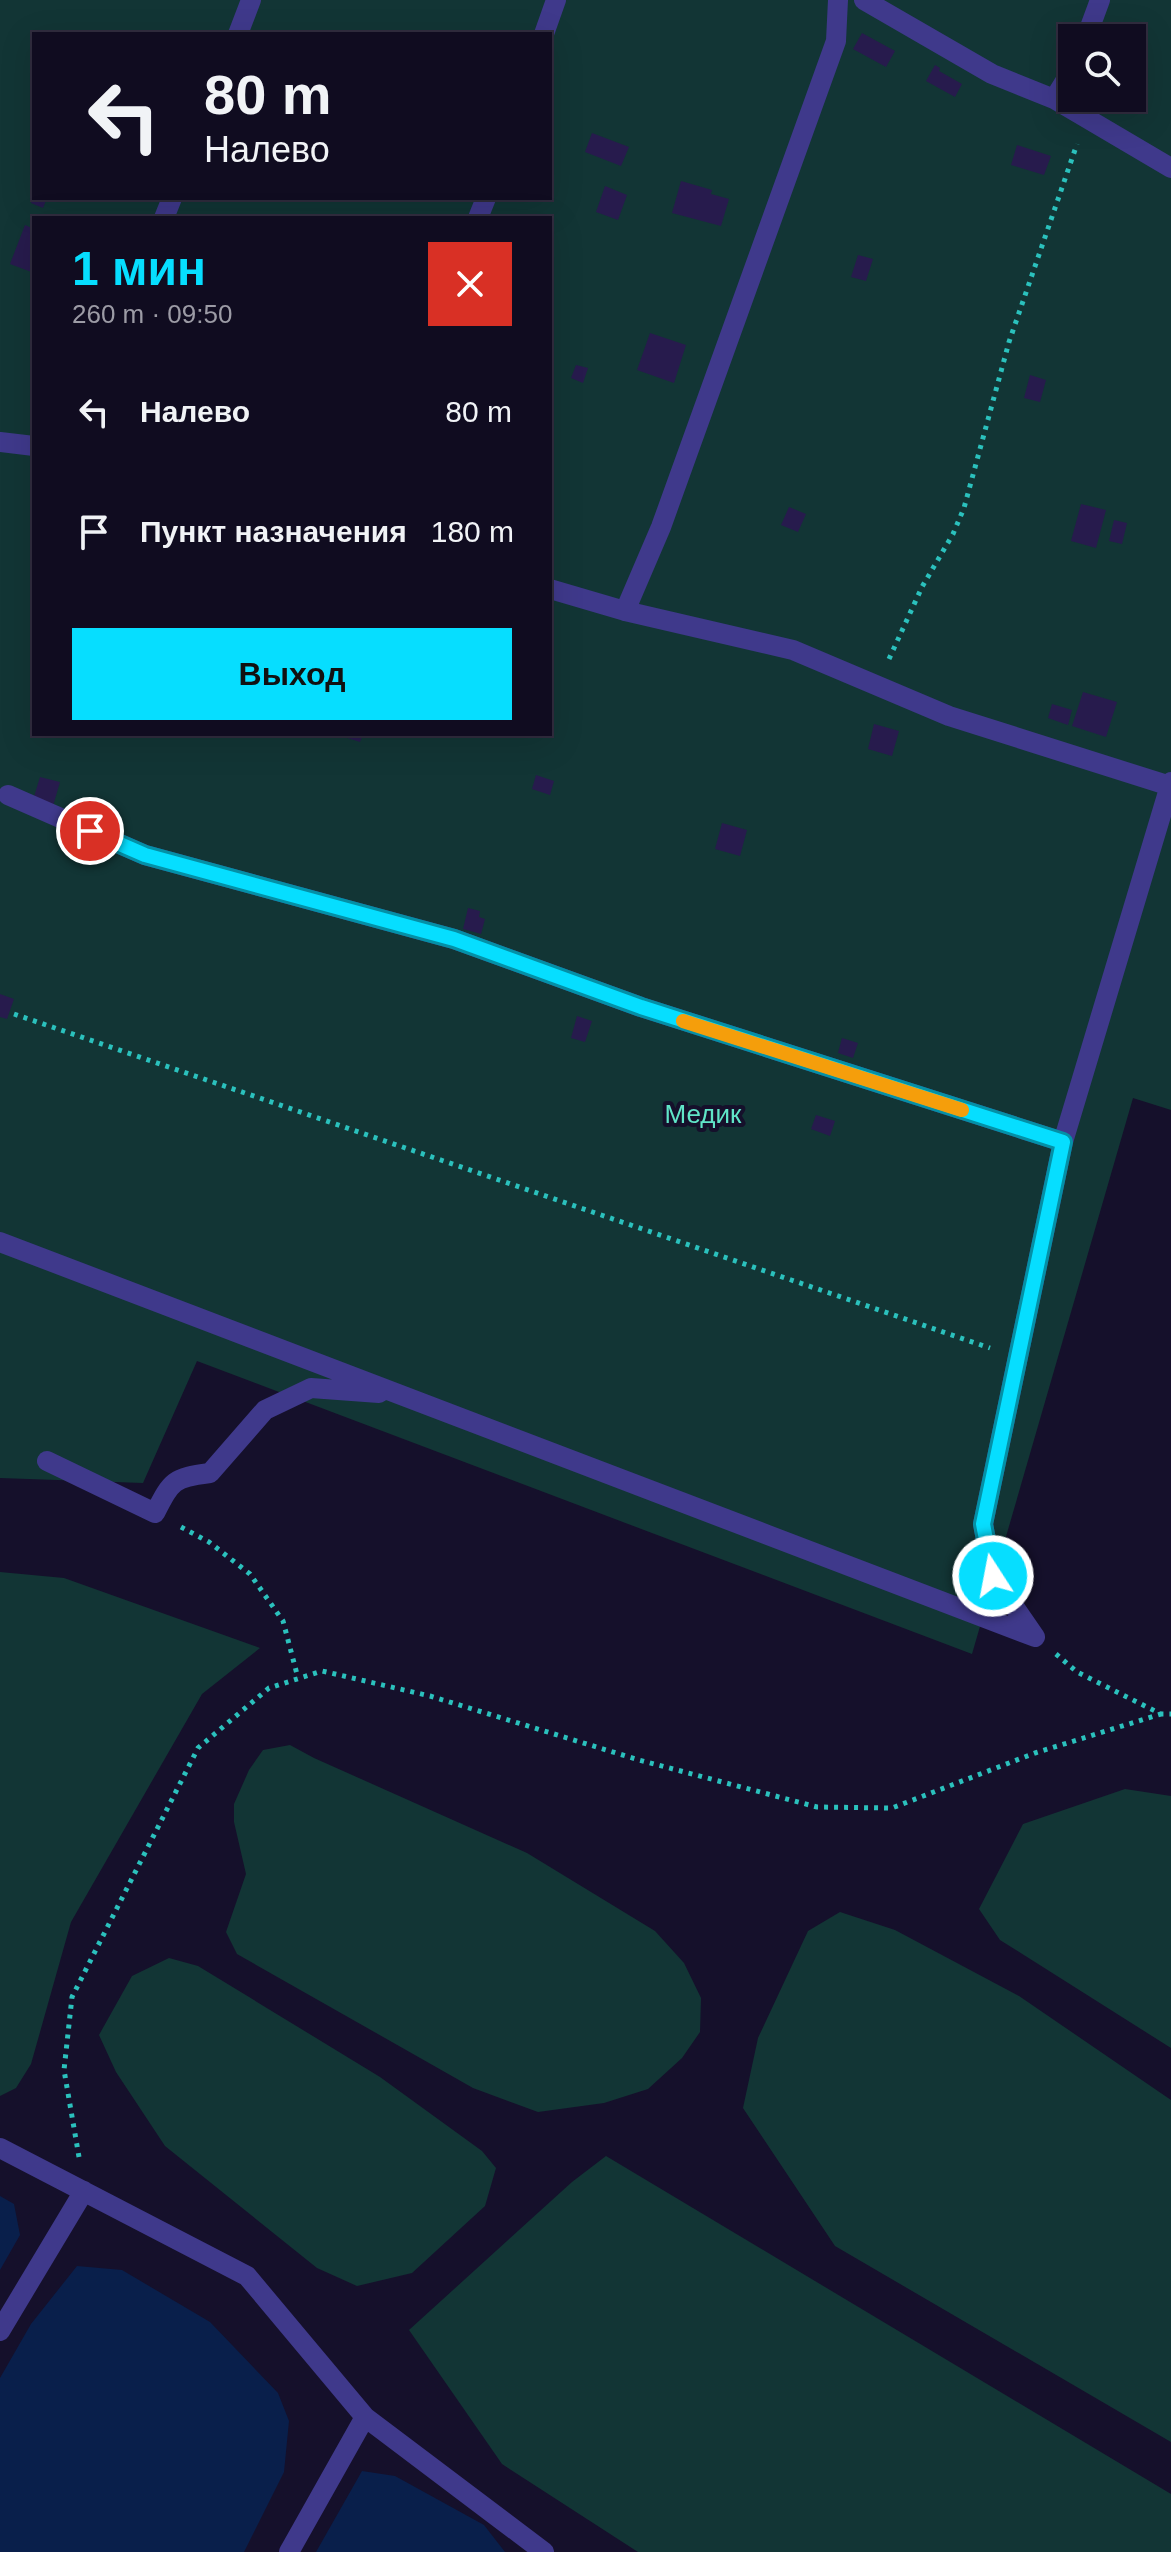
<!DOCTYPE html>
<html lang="ru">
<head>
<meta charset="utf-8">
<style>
	body { margin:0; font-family:Arial,sans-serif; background:#1e1a2d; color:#f1f3f6; height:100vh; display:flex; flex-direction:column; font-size:30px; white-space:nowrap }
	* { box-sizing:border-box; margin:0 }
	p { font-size:26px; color:#9c9ba5 }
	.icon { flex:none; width:44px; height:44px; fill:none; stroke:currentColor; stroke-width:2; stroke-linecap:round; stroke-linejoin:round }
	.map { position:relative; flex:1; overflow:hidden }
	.sheet { position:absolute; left:32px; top:216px; width:520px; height:520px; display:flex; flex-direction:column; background:#100c20; border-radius:0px; box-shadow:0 8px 32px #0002,0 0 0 2px #302c3e }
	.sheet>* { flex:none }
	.hud { position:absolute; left:32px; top:32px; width:520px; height:168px; border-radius:0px; box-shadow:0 8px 32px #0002,0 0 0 2px #302c3e; background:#100c20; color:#f1f3f6; overflow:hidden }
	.buttons { position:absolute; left:1058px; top:24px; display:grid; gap:16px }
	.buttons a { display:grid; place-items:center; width:88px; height:88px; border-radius:0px; background:#100c20; box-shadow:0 8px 32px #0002,0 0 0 2px #302c3e; font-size:40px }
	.pin { position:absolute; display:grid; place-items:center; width:68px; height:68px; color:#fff; margin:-34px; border:4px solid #fff; border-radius:50%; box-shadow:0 2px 8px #0007 }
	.me { position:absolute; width:88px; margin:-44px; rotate:349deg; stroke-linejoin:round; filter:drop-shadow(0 0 6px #0008) }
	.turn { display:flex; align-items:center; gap:28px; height:168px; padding:0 40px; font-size:36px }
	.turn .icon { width:104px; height:104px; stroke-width:2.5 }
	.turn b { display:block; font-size:56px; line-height:68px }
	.round { display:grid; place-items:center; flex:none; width:84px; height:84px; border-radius:0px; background:#1e1a2d }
	.head { display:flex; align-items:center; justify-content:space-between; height:136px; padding:0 40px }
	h1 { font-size:48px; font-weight:600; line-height:60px; color:#06deff }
	.primary-button { display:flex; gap:16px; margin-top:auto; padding:16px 40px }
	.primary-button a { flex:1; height:92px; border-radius:0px; background:#06deff; color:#111; font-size:32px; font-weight:600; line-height:92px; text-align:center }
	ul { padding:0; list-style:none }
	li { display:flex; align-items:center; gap:24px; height:120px; padding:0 40px }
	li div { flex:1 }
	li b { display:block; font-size:30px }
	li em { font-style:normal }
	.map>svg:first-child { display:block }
</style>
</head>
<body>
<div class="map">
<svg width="1171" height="2552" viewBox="0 0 1171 2552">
	<rect width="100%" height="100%" fill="#15102b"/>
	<path fill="#123535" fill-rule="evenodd" d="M0 0H1171V1110L1133 1098 972 1654 197 1361 143 1483 0 1478ZM34 34H550V198H34ZM1072 38H1132V98H1072ZM34 218H550V734H34Z
		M0 1572 64 1578 260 1648 202 1694 71 1922 31 2064 16 2088 0 2096Z
		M290 1745 314 1758 527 1853 655 1931 684 1963 701 1998 700 2032 682 2058 648 2089 604 2103 538 2112 473 2088 237 1954 226 1932 246 1874 234 1822V1804L249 1770 263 1750Z
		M1125 1789 1171 1796V2048L1000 1940 979 1909 1023 1824Z
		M840 1912 895 1930 1019 1996 1171 2100V2442L835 2246 743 2108 758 2038 808 1931Z
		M169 1958 198 1966 380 2077 482 2151 496 2168 485 2206 412 2273 357 2286 317 2268 165 2146 116 2072 99 2035 132 1976Z
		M606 2156 1171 2494V2552H638L502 2464 409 2330 572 2182Z"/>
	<path fill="#091f4b" d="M0 2196 14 2204 20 2235 0 2270Z
		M77 2266 122 2270 210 2322 278 2393 289 2421 284 2472 244 2552H0V2378L31 2324Z
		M362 2471 395 2476 484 2525 505 2552H316Z"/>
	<path fill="#271b4d" d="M862 33 895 51 886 67 853 49Z
		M935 65 940 68 939 71 962 84 955 97 926 81Z
		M592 133 629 147 621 166 585 152Z
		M1017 145 1051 156 1044 175 1011 165Z
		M681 181 712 190 711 194 729 199 721 226 672 213Z
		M605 186 627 195 618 220 596 212Z
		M33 198H47L43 208 31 203Z
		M25 225 34 229V273L10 264Z
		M858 255 873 259 866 281 851 277Z
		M650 333 686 345 674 383 637 370Z
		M576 365 588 368 583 383 571 378Z
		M1030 375 1046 380 1040 402 1024 398Z
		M1081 504 1106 510 1096 548 1071 541Z
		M789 507 806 514 798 532 781 525Z
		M1114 520 1127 523 1122 544 1109 541Z
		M1083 692 1117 702 1106 737 1072 726Z
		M1052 704 1072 710 1068 725 1048 718Z
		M874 724 899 731 892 756 868 749Z
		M335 734H363L360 742Z
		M536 775 554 781 550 795 532 789Z
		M40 777 60 782 53 806 33 800Z
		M722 823 747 830 740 856 715 849Z
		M468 908 480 911 479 917 485 919 481 934 463 929Z
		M0 994 14 999 7 1019 0 1017Z
		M577 1016 592 1021 585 1042 571 1038Z
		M842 1038 858 1043 853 1058 838 1053Z
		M816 1115 835 1121 830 1136 811 1129Z"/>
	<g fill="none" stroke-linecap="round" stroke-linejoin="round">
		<path stroke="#2bc1bd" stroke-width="5" stroke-dasharray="4 6" stroke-linecap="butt" d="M889 659 922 587 953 534 964 508 1009 342 1077 144
			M14 1014 990 1348
			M181 1527 209 1542 250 1574 283 1621 298 1678
			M1056 1654 1077 1672 1161 1714H1171
			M79 2157 64 2070 72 1997 198 1748 269 1688 322 1671 430 1696 639 1760 817 1807 892 1808 1035 1753 1161 1714"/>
		<path stroke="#3f398b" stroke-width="20" d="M864 0 992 74 1054 99 1171 168
			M238 34 251 0
			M544 34 556 0
			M1086 38 1100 0
			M1054 99 1072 70
			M164 218 172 198
			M478 218 486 198
			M0 442 34 446
			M550 589 625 611 793 650 949 716 1170 786
			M625 611 661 527 836 41 838 0
			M8 795 145 855 454 939 641 1007 1063 1142
			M0 1242 1035 1637
			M47 1461 155 1513C172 1480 173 1478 210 1473L265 1410 311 1388 379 1393
			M1035 1637 993 1576 983 1524 1063 1142 1171 782
			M0 2148 247 2276 365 2417 544 2552
			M0 2331 84 2191
			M289 2552 365 2417"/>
	</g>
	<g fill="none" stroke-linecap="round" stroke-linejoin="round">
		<g stroke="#0490a6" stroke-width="20">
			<path id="route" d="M90 831 145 855 454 939 641 1007 1063 1142 983 1524 993 1576"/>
		</g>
		<use href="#route" stroke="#06deff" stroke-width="14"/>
		<path stroke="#f59e0b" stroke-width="14" d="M683 1021 962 1110"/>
	</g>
	<g text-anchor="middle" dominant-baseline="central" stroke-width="8" stroke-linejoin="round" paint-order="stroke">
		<g font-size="26" fill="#60e5c8" stroke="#15102b">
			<text x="703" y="1114">Медик</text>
		</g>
	</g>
</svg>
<div class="buttons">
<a><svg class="icon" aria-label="search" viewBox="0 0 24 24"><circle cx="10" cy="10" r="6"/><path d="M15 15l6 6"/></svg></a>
</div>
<div class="pin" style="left:90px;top:831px;background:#d93025"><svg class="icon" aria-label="arrive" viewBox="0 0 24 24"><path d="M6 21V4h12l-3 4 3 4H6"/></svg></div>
<svg class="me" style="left:993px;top:1576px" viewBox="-20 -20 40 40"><circle r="17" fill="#06deff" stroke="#fff" stroke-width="3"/><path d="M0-11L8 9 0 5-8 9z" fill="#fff"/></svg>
<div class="hud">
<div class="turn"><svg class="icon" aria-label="left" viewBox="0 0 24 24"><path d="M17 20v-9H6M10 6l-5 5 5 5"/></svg><div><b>80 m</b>Налево</div></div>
</div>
<section class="sheet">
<div class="head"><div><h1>1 мин</h1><p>260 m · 09:50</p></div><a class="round" style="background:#d93025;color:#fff"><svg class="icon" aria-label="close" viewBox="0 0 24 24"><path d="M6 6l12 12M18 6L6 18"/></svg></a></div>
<ul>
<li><svg class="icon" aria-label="left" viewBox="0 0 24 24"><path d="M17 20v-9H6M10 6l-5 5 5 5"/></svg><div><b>Налево</b></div><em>80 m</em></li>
<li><svg class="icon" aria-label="arrive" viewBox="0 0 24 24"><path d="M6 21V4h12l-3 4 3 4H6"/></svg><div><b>Пункт назначения</b></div><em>180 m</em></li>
</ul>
<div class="primary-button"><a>Выход</a></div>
</section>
</div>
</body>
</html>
